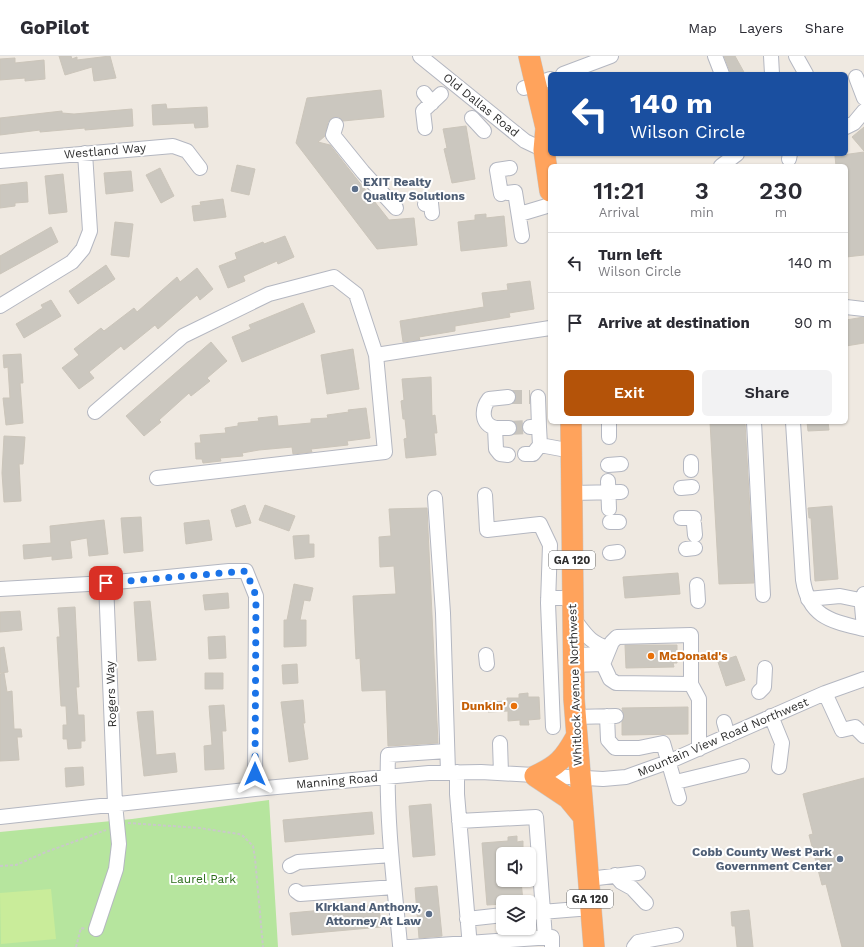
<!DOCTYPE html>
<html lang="en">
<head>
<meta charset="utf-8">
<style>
	body { margin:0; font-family:"Work Sans",sans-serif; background:#f2f2f3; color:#2b2b33; height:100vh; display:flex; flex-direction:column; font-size:15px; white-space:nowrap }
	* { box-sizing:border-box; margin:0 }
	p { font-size:13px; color:#7c7c81 }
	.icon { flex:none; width:22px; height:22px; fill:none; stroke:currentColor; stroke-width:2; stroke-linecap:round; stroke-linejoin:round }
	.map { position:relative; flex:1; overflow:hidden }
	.sheet { position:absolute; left:548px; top:108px; width:300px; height:260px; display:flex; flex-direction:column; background:#fff; border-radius:6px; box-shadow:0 1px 3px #0004 }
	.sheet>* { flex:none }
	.guide { position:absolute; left:548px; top:16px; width:300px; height:84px; border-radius:6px; box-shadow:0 1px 3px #0004; background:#1a4fa0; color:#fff; overflow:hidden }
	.fabs { position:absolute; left:496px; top:791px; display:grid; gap:8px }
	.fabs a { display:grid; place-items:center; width:40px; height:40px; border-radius:6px; background:#fff; box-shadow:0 1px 3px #0004; font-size:20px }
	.pin { position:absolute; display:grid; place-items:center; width:34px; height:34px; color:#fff; margin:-17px; border-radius:8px; box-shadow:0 2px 6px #0006 }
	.me { position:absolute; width:44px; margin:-22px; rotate:0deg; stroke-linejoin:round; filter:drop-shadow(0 0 3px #0008) }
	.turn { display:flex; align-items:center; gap:14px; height:84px; padding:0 16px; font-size:18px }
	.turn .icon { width:52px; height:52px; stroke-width:2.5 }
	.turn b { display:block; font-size:28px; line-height:34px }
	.eta { display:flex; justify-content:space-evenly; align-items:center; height:68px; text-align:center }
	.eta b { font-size:24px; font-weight:600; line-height:28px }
	.cta { display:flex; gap:8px; margin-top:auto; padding:8px 16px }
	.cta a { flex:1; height:46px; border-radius:6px; background:#b45309; color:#fff; font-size:16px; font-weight:600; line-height:46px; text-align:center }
	.cta a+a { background:#f2f2f3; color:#2b2b33 }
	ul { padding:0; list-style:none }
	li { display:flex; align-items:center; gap:12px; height:60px; padding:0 16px; border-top:1px solid #e1e1e2 }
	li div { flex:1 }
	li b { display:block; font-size:15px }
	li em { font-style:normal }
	header { display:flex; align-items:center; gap:24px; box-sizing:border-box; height:56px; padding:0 20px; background:#fff; border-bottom:1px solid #e1e1e2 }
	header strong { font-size:19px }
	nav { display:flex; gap:22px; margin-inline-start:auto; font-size:14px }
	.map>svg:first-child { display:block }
</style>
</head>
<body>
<header>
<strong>GoPilot</strong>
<nav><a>Map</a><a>Layers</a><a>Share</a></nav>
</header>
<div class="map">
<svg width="864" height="891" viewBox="0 0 864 891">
	<rect width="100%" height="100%" fill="#efe9e1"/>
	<path fill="#b6e59e" d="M269 744 278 891H0V776L132 763Z"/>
	<path fill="#c9ec9a" d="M51 833 56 883 1 888 0 837Z"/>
	<path fill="#cbc7bf" stroke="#cbc5ba" d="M59 0H71L72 3 77 1V4L110 0 116 22 94 25 92 11 65 19Z
		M724 0H735L745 18H731Z
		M15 2V7L44 4 45 23 25 25V22L0 24V3Z
		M381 34 384 61 343 65 339 61H334L328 66 325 80 318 86 330 89 389 164 414 162 417 189 377 193 296 87 307 42Z
		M166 48 167 53 207 51 208 71 195 72 194 67 153 69 152 49Z
		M132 53 133 70 85 74V72L40 76V74L0 79V62L62 55V57L74 58Z
		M466 70 475 123 452 127 444 93 447 92 443 73Z
		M864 71V95L852 81Z
		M864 96V199L846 201V110H836L835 100Z
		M237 109 255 113 249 139 231 135Z
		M160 112 174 140 161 147 146 119Z
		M131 115 133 135 106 138 104 117Z
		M63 118 67 156 49 158 45 120Z
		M27 126 28 146 15 147V150L0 152V129Z
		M223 143 226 161 194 165 192 150 201 149 200 146Z
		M486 158V162L504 160 507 190 461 195 458 166 475 164V159Z
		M115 166 133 168 129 201 111 199Z
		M51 171 58 186 0 218V200Z
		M285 180 294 201 278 208 277 205 243 220 245 225 228 232 219 210 237 203 235 197 263 186 264 188Z
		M106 209 115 223 78 248 69 235Z
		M197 212 213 233 200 244 197 239 158 273 155 269 124 294 121 290 89 316 94 322 79 333 62 312 79 299 74 293 101 272 104 275 134 252 137 256 177 221 180 226Z
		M530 225 534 253 509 257 510 261 455 270V275L419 281 420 284 403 286 400 265 484 251 482 237 508 234 507 228Z
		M51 244 61 260 24 282 16 268 43 252 41 249Z
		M303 247 315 276 242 306 232 281 251 273 249 269Z
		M864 261V287L846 290V264Z
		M211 286 227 305 207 322 210 325 191 340 189 337 159 364 161 366 144 380 126 360Z
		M353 293 359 333 327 338 321 299Z
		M21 298 23 327H20L23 367 6 369 3 342H10L8 311 4 312 3 299Z
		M431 321 432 360 435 359 437 377H434L436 399 406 402 404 383 407 382 405 363H403L401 345 404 344 402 323Z
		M366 352 370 382 347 385 348 389 311 393 312 396 293 398 292 391 259 394 242 397 243 400 220 402 221 405 203 407 202 403H196L195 387H201L200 379 226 377 225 372 238 370V367L259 365 258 362 277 360 278 370 311 367V363L328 362 327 359 349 356 348 354Z
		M710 366H745L754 527 719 528Z
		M807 366H828L829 374 808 375Z
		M4 380 25 381 23 408H19L21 445 4 446 2 417Z
		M245 449 251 467 236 471 231 454Z
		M265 449 295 460 289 475 259 464Z
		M832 450 838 523 815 525 811 462H809L808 452Z
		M427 452 438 687 388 690 386 634 362 635 360 602 356 603 353 540 396 538 394 510 380 511 379 481 391 480 389 453Z
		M141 461 143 495 124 497 121 462Z
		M104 464 108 498 89 500 87 482 70 485 72 502 52 504V500L24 503 23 489 51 487 50 470Z
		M209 464 212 484 186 488 184 467Z
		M309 479V488H314V501L295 503 293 480Z
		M678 517 680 538 625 542 623 521Z
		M294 528 313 532 310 545 304 544 300 564H306V590L284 591V564H287Z
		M228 537 229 552 205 554 203 539Z
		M150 545 156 604 138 605 134 546Z
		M75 551 79 631H76L78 659H84L85 685H81V692L68 693 67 683H63V669H67L66 650H61L57 581H60L58 552Z
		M20 555 22 574 0 576V556Z
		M225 580 226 602 209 603 208 581Z
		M625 589H677V607H673L674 611 626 612Z
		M4 591 8 616 0 617V592Z
		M736 600 745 624 726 630 718 606Z
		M297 608 298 627 283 628 282 609Z
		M4 617 7 636 12 635 14 673H21L22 681H17L19 704 0 705V618Z
		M205 617H223V633H205Z
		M528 637V641H539L540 663 528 664 529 669H520V664L508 665V655L488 656V646L507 645V642H519V638Z
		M303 644 305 667H303L308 703 289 706 281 646Z
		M224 649 226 675H222L224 713 205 714 204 690 212 689 209 650Z
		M688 651V678L622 679V666L624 660 622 652Z
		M153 655 156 699 175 697 177 716 144 720 137 656Z
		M83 711 84 729 66 731 65 712Z
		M864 722V891H842L826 828 822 829 809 779 813 778 803 738Z
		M431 748 435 799 413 801 409 750Z
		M372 756 374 778 285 786 283 764Z
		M517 780V786L523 785V794H519V798H503V824H521L523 846H503V848L487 849 482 787 508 785V781Z
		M437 830 442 880 419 882 415 832Z
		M379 849 381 871 292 879 290 857Z
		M749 854 753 891H737L735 870H732L731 856Z"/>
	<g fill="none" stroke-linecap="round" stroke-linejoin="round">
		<path stroke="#c8c4bd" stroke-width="14" stroke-dasharray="14 7" stroke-linecap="butt" d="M508 341H530
			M509 372 530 371"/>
		<g stroke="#b4b7c1" stroke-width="16">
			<path id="minor" d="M420 0 525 85 544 94
				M715 0 722 18
				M771 0 772 18
				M796 0 806 18
				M563 18 611 0
				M856 21 864 42
				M524 32 550 23
				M424 37 432 47
				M472 62 484 75
				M336 69 333 79 363 116 396 152
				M846 71 854 67 864 55
				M425 72 423 55 441 38
				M789 103 790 98
				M0 105 173 90 187 95 200 112
				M721 110 737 98
				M507 137 515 136 522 180
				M501 138 497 114 510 112
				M425 148 431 147 432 157
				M520 158 550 149
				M0 250 72 206 83 193 90 175 85 97
				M846 251 864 253
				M508 341 489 343C482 352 480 369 496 372 500 372 505 372 509 372
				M538 341 539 371
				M95 356 183 280 269 238 334 221 356 238 376 299 550 272
				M609 366V381
				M754 366 763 539
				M793 366 803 524C809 562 832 565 864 573
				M495 372 496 393 500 398 508 399
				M540 389 572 395
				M525 398H533L540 389 539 371H530
				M691 406V414
				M608 409 621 408
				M157 422 385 396 376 299
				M608 425 609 453
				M681 432 692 431
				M572 437 621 436
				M485 439 487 474 540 468 550 489 548 547 553 671
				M435 442 443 557 448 716
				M681 462H694
				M610 466H619
				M694 468 695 479
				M686 493 695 492
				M610 497 618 496
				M697 529 698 545
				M0 533 106 527 229 515H246L256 540 255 733
				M864 538 862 550 864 573
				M548 542H572
				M808 543 840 540 864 545
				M573 562C585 577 589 587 609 592
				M486 599 487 608
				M573 599 607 598
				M573 609 603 608
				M691 628 616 627 610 623 603 608 612 586 617 581 691 579V628L699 643V693
				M759 636 764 631 765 612
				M825 637 842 674 855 671 864 680
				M607 660 608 684 615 692H639L663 687 679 742
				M771 660 782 687 779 711
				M575 661 616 660
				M724 666 728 680
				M500 687 501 717
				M457 716V738L470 891
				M676 726 742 710
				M0 761 255 733 429 717 481 716 603 723 626 721 668 706 825 637 864 623
				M459 765 536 761 545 882
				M290 810 298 806 391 799
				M615 819 621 826 632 832 646 847
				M589 823 638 817
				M296 835 300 838 394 831
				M529 857 591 852
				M467 863 503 859
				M96 873 116 813 119 788 115 748 106 527
				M409 891 400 889 399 878C393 818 386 759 388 699L447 695
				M411 891 552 881V891
				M634 891 638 886 676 879"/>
		</g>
		<g stroke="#c9c9c9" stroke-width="22">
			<path id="highway" d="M529 0 546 72 544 94 550 135
				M571 366 574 643 594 891
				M535 720 568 742 582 759
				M535 720C557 710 564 703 576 681"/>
		</g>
		<path stroke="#c9c9c9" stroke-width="2" stroke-dasharray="3 2" stroke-linecap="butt" d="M128 767 200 772 239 778 243 780 253 790 255 802 263 891
			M0 810 16 809 46 796 106 774
			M76 891 81 872 85 873"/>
		<use href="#minor" stroke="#fff" stroke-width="14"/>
		<use href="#highway" stroke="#ffa35c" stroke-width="21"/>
	</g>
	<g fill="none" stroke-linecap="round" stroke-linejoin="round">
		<path stroke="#1a73e8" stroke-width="7" stroke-dasharray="0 12.6" d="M106 527 246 515 256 540 255 718"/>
	</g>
	<g fill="#5c6f8a" stroke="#fff" stroke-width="1.5">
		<circle cx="355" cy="133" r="4"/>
		<circle cx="840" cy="803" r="4"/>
		<circle cx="429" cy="858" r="4"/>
	</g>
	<g fill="#e8710a" stroke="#fff" stroke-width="1.5">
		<circle cx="651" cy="600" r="4"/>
		<circle cx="514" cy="650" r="4"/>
	</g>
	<g text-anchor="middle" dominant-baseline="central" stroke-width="4" stroke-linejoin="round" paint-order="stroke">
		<g fill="#fff" stroke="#6d6d6d" stroke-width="1">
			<rect x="549" y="495" width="46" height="18" rx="3"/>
			<rect x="567" y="834" width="46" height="18" rx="3"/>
		</g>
		<g font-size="11" font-weight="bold" fill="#2e2e2e">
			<text x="572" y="504">GA 120</text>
			<text x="590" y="843">GA 120</text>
		</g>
		<g font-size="12" fill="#2e2e2e" stroke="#fff">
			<text transform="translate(481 49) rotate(39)">Old Dallas Road</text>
			<text transform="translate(105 95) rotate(-5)">Westland Way</text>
			<text transform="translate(575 629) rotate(-92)">Whitlock Avenue Northwest</text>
			<text transform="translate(111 638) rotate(-92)">Rogers Way</text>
			<text transform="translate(723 681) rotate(-23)">Mountain View Road Northwest</text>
			<text transform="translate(337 725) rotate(-5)">Manning Road</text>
		</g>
		<g font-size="12" font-weight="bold" fill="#4e5e75" stroke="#fff" text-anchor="end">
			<text x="363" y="126" text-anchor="start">EXIT Realty<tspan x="363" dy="14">Quality Solutions</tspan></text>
			<text x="832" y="796">Cobb County West Park<tspan x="832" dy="14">Government Center</tspan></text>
			<text x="421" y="851">Kirkland Anthony,<tspan x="421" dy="14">Attorney At Law</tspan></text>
		</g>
		<g font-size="12" font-weight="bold" fill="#c56008" stroke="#fff" text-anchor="start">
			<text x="659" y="600">McDonald's</text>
			<text x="506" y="650" text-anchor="end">Dunkin'</text>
		</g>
		<g font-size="12" fill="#2c6e1b" stroke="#fff">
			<text x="203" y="823">Laurel Park</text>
		</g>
	</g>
</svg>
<div class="fabs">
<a><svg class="icon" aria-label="sound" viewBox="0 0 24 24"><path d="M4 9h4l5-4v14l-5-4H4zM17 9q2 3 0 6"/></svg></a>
<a><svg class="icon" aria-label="layers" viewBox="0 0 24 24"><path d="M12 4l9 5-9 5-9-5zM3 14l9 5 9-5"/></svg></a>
</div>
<div class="pin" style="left:106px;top:527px;background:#d93025"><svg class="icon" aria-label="arrive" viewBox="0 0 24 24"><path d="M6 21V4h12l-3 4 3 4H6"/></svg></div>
<svg class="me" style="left:255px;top:718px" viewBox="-20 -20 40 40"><path d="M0-17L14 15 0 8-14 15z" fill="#1a73e8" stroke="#fff" stroke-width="4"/></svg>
<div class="guide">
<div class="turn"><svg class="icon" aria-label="left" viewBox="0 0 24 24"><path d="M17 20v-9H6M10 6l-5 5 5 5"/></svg><div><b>140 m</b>Wilson Circle</div></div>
</div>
<section class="sheet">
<div class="eta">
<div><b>11:21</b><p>Arrival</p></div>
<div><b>3</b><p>min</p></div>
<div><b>230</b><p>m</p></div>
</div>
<ul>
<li><svg class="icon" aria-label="left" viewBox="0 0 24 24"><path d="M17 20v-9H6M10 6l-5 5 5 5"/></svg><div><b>Turn left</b><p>Wilson Circle</p></div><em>140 m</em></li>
<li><svg class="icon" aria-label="arrive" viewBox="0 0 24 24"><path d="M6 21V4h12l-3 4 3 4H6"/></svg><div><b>Arrive at destination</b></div><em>90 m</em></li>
</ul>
<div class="cta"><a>Exit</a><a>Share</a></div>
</section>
</div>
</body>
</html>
